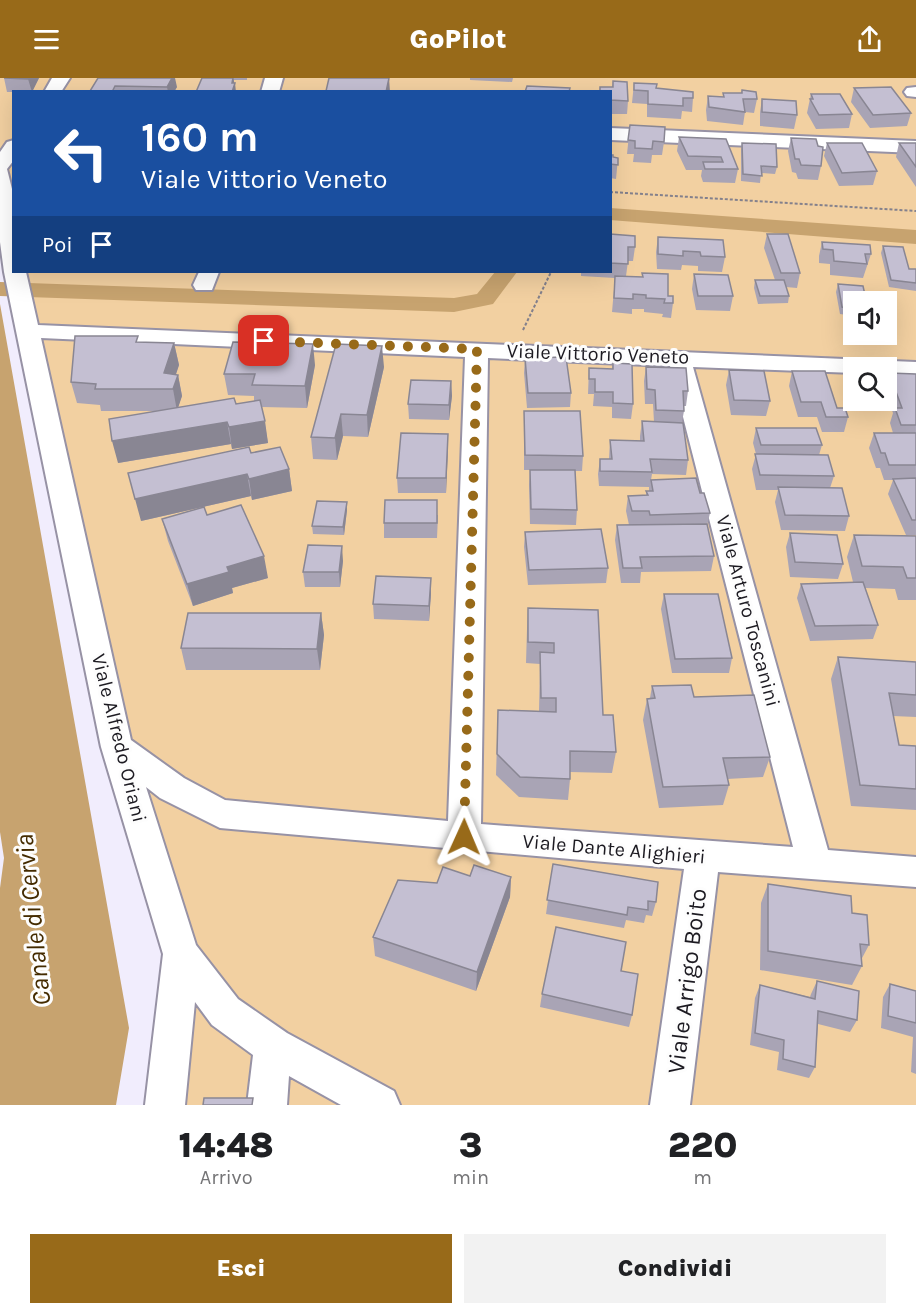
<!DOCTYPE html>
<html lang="it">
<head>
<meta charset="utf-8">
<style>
	body { margin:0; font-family:Karla,sans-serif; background:#f2f2f2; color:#202124; height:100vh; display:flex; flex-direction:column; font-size:22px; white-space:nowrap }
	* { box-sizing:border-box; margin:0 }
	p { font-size:20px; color:#757577 }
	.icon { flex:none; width:33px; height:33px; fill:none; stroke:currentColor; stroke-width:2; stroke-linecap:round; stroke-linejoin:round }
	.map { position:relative; height:1027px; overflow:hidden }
	.panel { display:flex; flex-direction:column; background:#fff; flex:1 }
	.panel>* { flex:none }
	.banner { position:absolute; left:12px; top:12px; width:600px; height:183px; border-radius:0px; box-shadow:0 6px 24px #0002; background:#1a4fa0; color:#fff; overflow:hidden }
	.controls { position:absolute; left:843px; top:213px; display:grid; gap:12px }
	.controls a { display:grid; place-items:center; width:54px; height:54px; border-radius:0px; background:#fff; box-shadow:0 6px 24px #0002; font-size:30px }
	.pin { position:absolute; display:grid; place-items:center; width:51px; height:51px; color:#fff; margin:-26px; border-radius:12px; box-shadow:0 3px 9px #0006 }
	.me { position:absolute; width:66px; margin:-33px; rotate:1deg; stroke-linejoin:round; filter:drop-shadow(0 0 4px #0008) }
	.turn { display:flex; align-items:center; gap:21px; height:126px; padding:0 30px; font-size:27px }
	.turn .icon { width:78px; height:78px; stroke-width:2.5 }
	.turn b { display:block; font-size:42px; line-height:51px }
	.then { display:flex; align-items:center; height:57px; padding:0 30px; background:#0003; gap:12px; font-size:22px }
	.eta { display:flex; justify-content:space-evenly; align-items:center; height:102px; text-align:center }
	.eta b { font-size:36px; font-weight:800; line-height:42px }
	.action { display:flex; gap:12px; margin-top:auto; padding:12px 30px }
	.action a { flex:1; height:69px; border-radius:0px; background:#986a19; color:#fff; font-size:24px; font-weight:800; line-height:69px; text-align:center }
	.action a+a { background:#f2f2f2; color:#202124 }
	header { display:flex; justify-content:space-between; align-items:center; height:78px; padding:0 30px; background:#986a19; color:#fff; font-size:27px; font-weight:800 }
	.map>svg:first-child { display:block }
</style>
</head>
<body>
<header><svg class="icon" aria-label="menu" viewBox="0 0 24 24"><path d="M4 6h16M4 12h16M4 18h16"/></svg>GoPilot<svg class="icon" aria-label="share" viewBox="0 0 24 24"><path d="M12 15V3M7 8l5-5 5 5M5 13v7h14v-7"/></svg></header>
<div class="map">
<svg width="916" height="1027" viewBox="0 0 916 1027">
	<rect width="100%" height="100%" fill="#f1edfd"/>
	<path fill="#f2d0a1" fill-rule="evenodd" d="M0 0H916V1027H177L181 876 25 194H610V14H14L13 143 0 84ZM854 224H886V256H854ZM854 290H886V322H854Z"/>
	<path fill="#c7a36f" d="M0 226 129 950 116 1027H0V810L4 780 0 754Z"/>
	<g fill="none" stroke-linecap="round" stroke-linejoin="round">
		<path fill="#c7a36f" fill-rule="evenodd" d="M610 130 916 152V166L610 142Z
			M495 194H517L493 226 454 234 0 218V204L454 220 477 216Z"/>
		<g stroke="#9792a5" stroke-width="4">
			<path id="minor" d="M52 0H70L61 14H44Z
				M265 0H283L279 14H261Z
				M916 9V19L907 18 904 14 907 10Z
				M610 50 916 63V75L610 62Z
				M14 62V82L7 91 14 119V194H26L38 247 916 284V298L886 297V290H854V295L693 289 828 772 916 779V809L718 794 690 1027H650L684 791 220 750 160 720 146 709 196 867 238 921 287 955 394 1013 400 1027H341L289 998 287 1027H247L253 977 212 947 195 924 185 1027H145L163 876 101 669 4 194 0 164V74L7 64ZM41 260 465 279 448 743 225 722 184 700 131 662ZM488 280 670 288 793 769 481 746Z
				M199 194H219L212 212H196L193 207Z"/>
		</g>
		<path stroke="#83808c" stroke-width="2" stroke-dasharray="3 2" stroke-linecap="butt" d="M610 114 916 133
			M523 252 551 194"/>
		<use href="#minor" fill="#fff" fill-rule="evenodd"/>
	</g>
	<path fill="#a9a4b5" d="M4 0H39L32 14H7Z
		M98 0 177 9 174 14 90 13Z
		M202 0H247V2H234V5Z
		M470 0H513L512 4 470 2Z
		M613 3 628 23 627 36H610V14H599L600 9H612Z
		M634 5 656 10 693 20 692 34 682 33 681 41 647 39V26L632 25Z
		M854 10 911 35 907 48 870 50 851 24Z
		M742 12 757 21 754 35 745 34 743 47 707 43 706 32 708 18 723 19V15H741Z
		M811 16 852 36 849 50 816 51 807 35Z
		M762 21 797 37 794 51 760 48V34Z
		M630 47 664 64 662 77H652L651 85 633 84 634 76H627Z
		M679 59 726 61 738 91 735 105 703 104 701 98 702 92H686L677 73Z
		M791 60 821 88 818 102 798 101 796 95 792 94 788 73Z
		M742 65 777 89 775 96 761 95 760 105 741 103V72Z
		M827 65 877 93 873 107 839 108 824 78Z
		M899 65H916V109L896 79Z
		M610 77 613 79 618 80 616 101 610 100Z
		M610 156 635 169 633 183H628L626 198 642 199V195L668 218 673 225 671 240 662 239 663 236 644 234V231H632V236L612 234 615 200 581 198V194H610Z
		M767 156 800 195 797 210 786 209 789 218 788 225 758 226 754 210 755 202H775L764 170Z
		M658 159 725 179 722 194 698 193V188L682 187 681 192 657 191 656 174Z
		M822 164 871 176 863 200 830 197V186L819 185V178Z
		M883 168 909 191H916V213L889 209 881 175Z
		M694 196 733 218 730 233 696 232 692 211Z
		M838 206 865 217 854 224V238L840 236 836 214Z
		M140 264 174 265 179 287 176 296 178 297 182 318 178 329 236 326 254 323V318L228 317 224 296 315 287 307 330 262 329 268 365 232 371 231 366 118 385 158 333H101L100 327 77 325 71 304Z
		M525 280 571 315 570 329 527 330 524 295Z
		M613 285 633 326 631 341 612 340V329L593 328 594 316H588L589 290 612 291Z
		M384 289 368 359 343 358 337 382 313 381 311 359Z
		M646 289 688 313 686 328H684V333L682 344 688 382 686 397 652 396 651 402 700 415 710 435 707 448 714 478 711 493 641 494 640 505H621L615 462 617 447H629L626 433 628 418 646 417V413H649V409L599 408 598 396 600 381H609L610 362 640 363V358L642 343 654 344 653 326H645L644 303Z
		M729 292 770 323 766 338 731 337 726 307Z
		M792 293 848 339 844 354H822L817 339H798L789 308Z
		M889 295 916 296V457H906L888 416 893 402H884L880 390H876L869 370 874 355H893L890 345 893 335 886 316V304Z
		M451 303 452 318 449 342 409 341 408 326Z
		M524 333 583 378 582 393H575L577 432 576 447 530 446 529 407 530 392H524Z
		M756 350 822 367 819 377 834 398 830 410 849 438 845 453 781 452 775 424 778 412H756L752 391 756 376 753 365Z
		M448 356 446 415H398L397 400Z
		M251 375 289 391 292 413 252 422 251 418 141 443Z
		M347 432 344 457 313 456 312 448Z
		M207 437 268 500 232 510 233 515 193 528 168 463 162 441Z
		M438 437 437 460H384V445Z
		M525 454 608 490 606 505 528 507 524 469Z
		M790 455 843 486 838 501 790 499 786 469Z
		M854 457 916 458V522H898L895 511 865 510 878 547 873 561 810 563 797 520 801 506 853 504 847 479Z
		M343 483 340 509H305L303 494Z
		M431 500V515L429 543 374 541 373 526Z
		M664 516 732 580 729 595H672L661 531Z
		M528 530 598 532 603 637 616 674 612 695 570 694V701L568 722 519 719 496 697 498 632 539 633 540 586 526 585 527 551Z
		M321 535 324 557 320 592H186L181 570Z
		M838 579 916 584V639L893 638 899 667 916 668V732L851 728 831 601Z
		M652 608 694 619 770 679 763 699 727 701 729 707 723 727 659 730 643 642 647 621 650 620Z
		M553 786 656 824 652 838 646 837 644 845 626 842 624 850 546 836Z
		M470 798 511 799 510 819 476 913 375 878 373 859 437 805Z
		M768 806 852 835 869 867 861 882 862 888 852 907 760 892 761 825Z
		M621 893 632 937 629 949 540 929 542 916Z
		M817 903 857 942 850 954 818 946 815 989 809 1000 777 992 779 974 750 967 755 920 760 907 810 919 811 916Z
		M890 906 916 913V996L911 994 913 959 881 950 883 919Z"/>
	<path fill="#898693" d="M29 0H39L32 14 28 1Z
		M172 0H175L177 9 174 14H168L167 9Z
		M233 0 235 7V5L236 14H232V5Z
		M389 0 390 14H386Z
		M174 265 179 287 171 311 164 295Z
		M313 266 315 287 307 330 305 308Z
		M382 268 384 289 368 359 367 337Z
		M178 297 182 318 177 333 173 311Z
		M451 303 452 318 449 342V327Z
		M341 336 343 358 337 382 335 360Z
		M265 343 268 365 232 371 229 349Z
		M227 344 231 366 118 385 112 363Z
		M448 356V371L446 415V400Z
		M289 391 292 413 252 422 249 401Z
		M247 396 251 418 141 443 135 421Z
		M347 424V432L344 457 343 449Z
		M342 468 343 483 340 509 339 494Z
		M264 478 268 500 232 510 233 515 193 528 187 506 227 489Z
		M431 500V515L429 543V528Z
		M321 535 324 557 320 592 317 571Z
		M511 799 510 819 476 913 477 894Z"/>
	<path fill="#c4bfd2" stroke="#898693" stroke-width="1.5" d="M4 0H29L28 1Z
		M98 0H172L167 9 115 8 112 14 90 13Z
		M202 0H233L232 5H235L232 14H196Z
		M329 0H389L386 14 326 13Z
		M613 3 627 4 628 23 610 22V14H600V9H613Z
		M634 5 657 6 656 10 693 14V20H683V28L648 26V13L634 12Z
		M527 8 570 10 569 14H525Z
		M891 9 911 35 873 37 854 10Z
		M742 12 756 14 757 21H743L745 34 709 29 708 18 724 19 723 15H742Z
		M811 16H840L852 36 819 37 810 21H813Z
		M762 21 796 23 797 37 762 34Z
		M630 47 665 49 664 64 653 63 652 71 635 70V63L628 62Z
		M679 59 726 61 738 91H705L703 84H723L721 79 688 78Z
		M791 60 816 61 818 68 823 69 821 88 801 87 799 81H795Z
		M742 65 776 66 777 89 761 88 762 98 743 96Z
		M827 65H862L877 93 842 95Z
		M899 65H916V89Z
		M610 77H613V79L618 80V87L610 86Z
		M610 156 635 158V169H628V186L610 185Z
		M767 156H788L800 195H781Z
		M658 159 723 162 725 179 701 178 700 174 683 173V178L658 176Z
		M822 164 870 167 871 176H865L867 186 834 183 833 172 823 171Z
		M883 168 903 169 909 191H916V205L891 202Z
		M642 195 668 196V218H673V225H664L665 221 646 220V217L633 216V221L614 220 615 198 643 199Z
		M694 196 728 197 733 218H698Z
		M755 202H784L789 218H760Z
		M838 206 863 208 865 217H875L876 224H854V231L842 229Z
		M75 258H138L136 264 174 265 164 295 178 297 173 311H95L96 306 71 304Z
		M233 264 313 266 305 308 252 307 255 296H224Z
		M336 266 382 268 367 337 341 336 335 360 311 359Z
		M566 279 571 315H528L525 280Z
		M613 285 632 286 633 326 613 325V314H595V301H589V290L613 291Z
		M646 289 686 290 688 313H683L684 333 656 332 655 312 647 311Z
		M729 292 764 293 770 323 734 322Z
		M792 293H825L837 330H845L848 339H826L821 324H801Z
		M889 295 916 296V347H901L895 330H902Z
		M411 302 451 303 449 327 408 326Z
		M234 320 236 326 260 322 265 343 229 349 227 344 112 363 109 341Z
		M524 333H580L583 378 525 377Z
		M642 343 683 345 688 382 650 381 652 394 600 393V381H612L610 362 644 363Z
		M756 350H816L822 367H761Z
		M401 355 448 356 446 400H397Z
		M874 355H916V387H889L885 375H881Z
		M249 369 251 375 280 369 289 391 249 401 247 396 135 421 128 395Z
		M755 376 828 377 834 398 760 397Z
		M530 392H575L577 432 531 431Z
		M696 400 700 415H704L710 435 650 437 649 433H632L628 418 648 417 646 413H653L651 402Z
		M916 400V442H912L893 401Z
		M778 409 842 410 849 438 785 437Z
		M385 422H437V445H384Z
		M317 423 347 424 343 449 312 448Z
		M241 427 264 478 227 489 229 494 187 506 162 441 204 429 207 437Z
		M707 446 714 478 640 479 642 490H623L617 447Z
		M601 451 608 490 529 492 525 454Z
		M790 455 837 457 843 486 795 484Z
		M854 457 916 458V500H907L903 489 862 488Z
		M308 467 342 468 339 494H303Z
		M376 498 431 500 429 528 373 526Z
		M863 504 878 547 815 548 801 506Z
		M664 516H718L732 580 675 581Z
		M528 530 598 532 603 637H613L616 674 570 673V701L520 699 497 676 498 632 556 634V620H541L540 574 554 575V565L528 564Z
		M188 535H321L317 571 181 570Z
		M838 579 916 584V617L889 615 899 667 916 668V711L860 707Z
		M691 607 694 619 754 617 770 679 723 680 729 707 663 709 647 621 655 620 652 608Z
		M553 786 658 804 656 824 648 823V832L628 829 627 837 547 822Z
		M474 787 511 799 477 894 373 859 398 802 437 805 443 789 470 798Z
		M768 806 851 818 852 835 867 837 869 867 860 866 862 888 768 873Z
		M556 849 626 864 621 893 638 896 632 937 542 916Z
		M817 903 859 913 857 942 818 933 815 989 783 981 784 962 755 955 760 907 815 921Z
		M890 906 916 913V945L888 938Z
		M204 1020H253L252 1027H203Z"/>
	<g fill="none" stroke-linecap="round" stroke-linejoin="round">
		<path stroke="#986a19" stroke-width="10" stroke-dasharray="0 18" d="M264 263 477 271 464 759"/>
	</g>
	<g text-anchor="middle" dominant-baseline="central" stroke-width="6" stroke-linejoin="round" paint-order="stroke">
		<g font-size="20" fill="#1c1a21" stroke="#fdfdfd">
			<text transform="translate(598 276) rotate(2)">Viale Vittorio Veneto</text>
			<text transform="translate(748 533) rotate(75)">Viale Arturo Toscanini</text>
			<text transform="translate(119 660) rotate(76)">Viale Alfredo Oriani</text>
			<text transform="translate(614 771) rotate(5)">Viale Dante Alighieri</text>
		</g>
		<g font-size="24" fill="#1c1a21" stroke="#fdfdfd">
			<text transform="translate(687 903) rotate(-83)">Viale Arrigo Boito</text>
		</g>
		<g font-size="26" font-style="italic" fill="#442b00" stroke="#fdfdfd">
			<text transform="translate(33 842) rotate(-96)">Canale di Cervia</text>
		</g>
	</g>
</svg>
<div class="controls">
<a><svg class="icon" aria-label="sound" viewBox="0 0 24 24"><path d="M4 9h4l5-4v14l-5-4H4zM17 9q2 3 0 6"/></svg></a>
<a><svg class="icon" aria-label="search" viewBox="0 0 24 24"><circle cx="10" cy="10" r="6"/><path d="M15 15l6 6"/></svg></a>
</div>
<div class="pin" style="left:264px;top:263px;background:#d93025"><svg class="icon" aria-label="arrive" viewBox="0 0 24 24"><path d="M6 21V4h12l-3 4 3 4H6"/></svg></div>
<svg class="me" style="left:464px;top:759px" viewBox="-20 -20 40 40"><path d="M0-17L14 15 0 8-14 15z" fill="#986a19" stroke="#fff" stroke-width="4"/></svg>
<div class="banner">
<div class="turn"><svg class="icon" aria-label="left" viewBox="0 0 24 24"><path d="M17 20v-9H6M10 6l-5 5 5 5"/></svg><div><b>160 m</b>Viale Vittorio Veneto</div></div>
<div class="then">Poi<svg class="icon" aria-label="arrive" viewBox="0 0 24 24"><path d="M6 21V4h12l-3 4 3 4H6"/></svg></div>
</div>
</div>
<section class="panel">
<div class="eta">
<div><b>14:48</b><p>Arrivo</p></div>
<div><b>3</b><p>min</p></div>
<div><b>220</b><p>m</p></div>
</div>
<div class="action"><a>Esci</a><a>Condividi</a></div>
</section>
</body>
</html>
